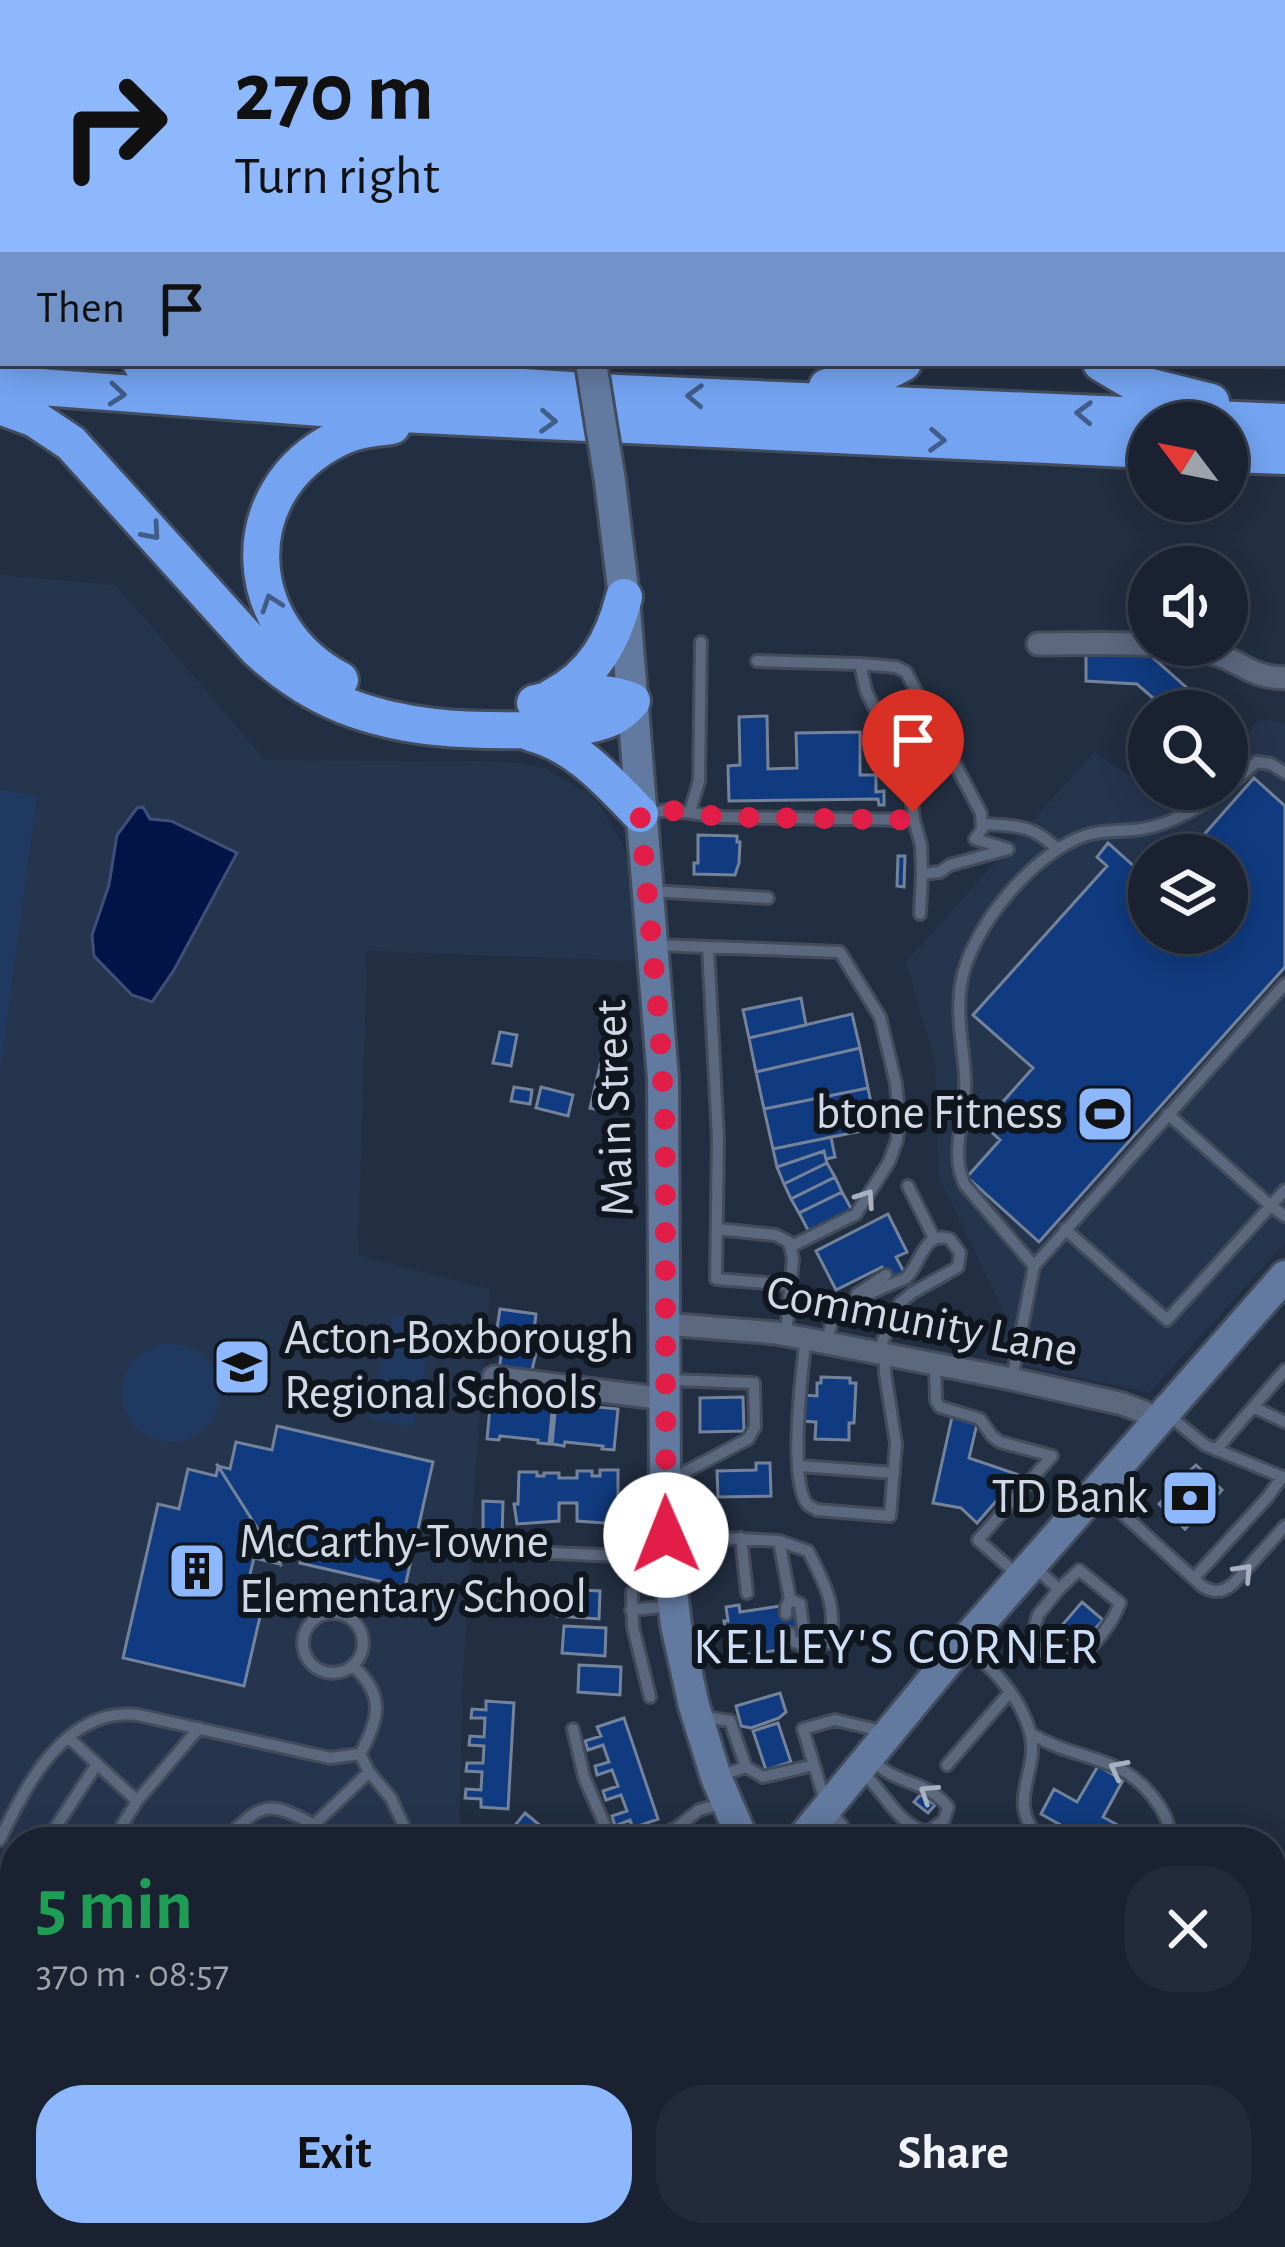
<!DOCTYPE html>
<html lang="en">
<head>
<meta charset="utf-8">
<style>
	body { margin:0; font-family:"Alegreya Sans",sans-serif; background:#232a39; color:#f1f3f6; height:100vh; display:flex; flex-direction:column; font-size:45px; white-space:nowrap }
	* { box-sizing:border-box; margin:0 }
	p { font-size:39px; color:#9fa4ab }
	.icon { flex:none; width:66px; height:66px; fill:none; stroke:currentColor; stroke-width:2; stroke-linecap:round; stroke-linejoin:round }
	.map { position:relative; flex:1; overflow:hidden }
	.side { position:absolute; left:0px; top:1827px; width:1287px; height:420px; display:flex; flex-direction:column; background:#1a2231; border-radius:48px 48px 0 0; box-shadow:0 6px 30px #0003,0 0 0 3px #383f4d }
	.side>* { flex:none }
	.guide { position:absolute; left:0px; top:0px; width:1287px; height:366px; box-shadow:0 6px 30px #0003,0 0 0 3px #383f4d; background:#8eb8fd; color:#111; overflow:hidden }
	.needle { width:78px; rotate:302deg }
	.tools { position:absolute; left:1128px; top:402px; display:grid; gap:24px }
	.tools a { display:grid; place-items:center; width:120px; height:120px; border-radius:50%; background:#1a2231; box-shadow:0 6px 30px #0003,0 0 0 3px #383f4d; font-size:60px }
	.pin { position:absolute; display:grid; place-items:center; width:102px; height:102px; color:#fff; margin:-123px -51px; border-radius:50% 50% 50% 0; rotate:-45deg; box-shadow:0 0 12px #0007 }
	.pin .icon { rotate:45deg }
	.me { position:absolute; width:132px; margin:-66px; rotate:359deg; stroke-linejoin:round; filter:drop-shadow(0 0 9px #0008) }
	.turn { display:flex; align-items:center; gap:42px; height:252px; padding:0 36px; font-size:54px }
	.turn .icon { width:156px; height:156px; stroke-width:2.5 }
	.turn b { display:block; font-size:84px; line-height:102px }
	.then { display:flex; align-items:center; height:114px; padding:0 36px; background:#0003; gap:24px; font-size:45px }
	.round { display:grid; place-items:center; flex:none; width:126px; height:126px; border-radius:48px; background:#232a39 }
	.headline { display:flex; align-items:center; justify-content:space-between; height:204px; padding:0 36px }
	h1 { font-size:72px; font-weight:700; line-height:90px; color:#1e9e55 }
	.primary-button { display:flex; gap:24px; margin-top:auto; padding:24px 36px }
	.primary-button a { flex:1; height:138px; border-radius:48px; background:#8eb8fd; color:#111; font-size:48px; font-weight:700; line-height:138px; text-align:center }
	.primary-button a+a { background:#232a39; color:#f1f3f6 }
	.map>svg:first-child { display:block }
</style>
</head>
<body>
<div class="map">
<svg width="1285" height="2247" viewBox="0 0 1285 2247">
	<rect width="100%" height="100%" fill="#222e41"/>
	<path fill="#26354e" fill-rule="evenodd" d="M0 575 116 585 265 760 480 761 521 763 545 768 586 792 601 807 623 845 630 866 635 961 367 951 358 1255 490 1289 477 1446 463 1681 459 1821 487 1842H15V2232H455L444 2247H0Z
		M1270 720 1285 724V1243L1149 1393 997 1359 1004 1313 939 1178 935 1062 906 962 1094 752 1166 801 1191 789H1227V761L1257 721ZM1149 855H1227V933H1149Z"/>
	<path fill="#203961" d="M0 790 37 796 0 1071Z
		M393 1314 434 1322 413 1427 369 1418Z
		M122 1393a49 49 0 1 1 98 0a49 49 0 1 1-98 0Z"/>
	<path fill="#001447" stroke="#3f4f77" stroke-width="3" d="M143 807 150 819 171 821 237 853 174 970 152 1002 132 995 94 956 92 935 109 885 117 835 137 808Z"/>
	<path fill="#103b80" stroke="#74839a" stroke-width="3" d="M1086 653 1151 656 1205 704 1206 711H1168L1137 684 1086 681Z
		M767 716 768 769 797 768 796 733 860 732V775H876V792L884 791V805H879L878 799 729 801 728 766 740 765 739 717Z
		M1254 778 1285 806V967L1039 1242 967 1177 1000 1140 983 1124 1033 1068 973 1015 1107 866 1097 857 1108 843 1149 880V933H1227V855H1186Z
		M698 835 737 836V842H740L739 863 735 875 694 874V863H698Z
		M898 856H905L904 887 897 886Z
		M801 998 806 1025 749 1038 743 1010Z
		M852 1014 860 1048 756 1072 749 1038Z
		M500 1032 517 1035 511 1066 493 1063Z
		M860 1048 868 1088 764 1109 756 1072Z
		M601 1061 627 1068 617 1109 609 1107 608 1112 590 1108Z
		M514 1087 532 1090 530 1104 511 1101Z
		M541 1087 573 1095 568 1116 536 1108Z
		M868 1088 876 1128 773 1149 764 1109Z
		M831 1137 835 1157 826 1159 824 1151 777 1167 773 1149Z
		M824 1151 827 1163 784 1184 777 1167Z
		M827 1163 835 1177 791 1199 784 1184Z
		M835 1177 842 1192 799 1213 791 1199Z
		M842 1192 852 1210 809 1232 799 1213Z
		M888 1214 907 1252 896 1257 905 1274 889 1282 882 1267 836 1290 816 1251Z
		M500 1309 536 1314 533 1340 539 1341 531 1374 499 1370 504 1336 496 1335Z
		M821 1377 850 1378V1383H856L854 1423H849V1440L815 1439 816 1422 801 1421 803 1395 817 1396V1383H821Z
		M491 1397 553 1403 549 1444 538 1443V1440L500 1436 499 1440 487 1439Z
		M743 1397 744 1431 700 1432V1398Z
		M556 1403 618 1409 614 1450 602 1449 603 1446 565 1442 564 1446 552 1444Z
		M952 1417 977 1424 969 1458 1019 1475 977 1523 961 1508 933 1503Z
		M277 1426 433 1462 405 1587 300 1563 304 1545 286 1541 280 1564 218 1466 230 1469 236 1442 272 1450Z
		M756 1463H770L771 1496 718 1497 717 1471 756 1470Z
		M1196 1465 1222 1490 1185 1529 1159 1504 1171 1492 1169 1490Z
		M218 1466 280 1564 254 1558 249 1578 268 1582 244 1686 123 1658 158 1504 179 1509 188 1469 216 1476Z
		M600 1470H618V1524L577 1521V1503H559V1521L517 1524 514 1504H518L519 1472H537V1476H544V1473H559V1478H577V1471H592V1476H600Z
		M483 1501 503 1502 502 1538H507L506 1559H483Z
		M558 1589 600 1591 599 1619 557 1616Z
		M1082 1602 1103 1620 1078 1648 1058 1630Z
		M739 1605 740 1612 780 1606 781 1615 801 1612 803 1631 783 1634 785 1649 732 1657 724 1621H728L726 1607Z
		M564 1626 606 1628 605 1656 562 1653Z
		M579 1665 621 1667 620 1695 578 1692Z
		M780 1693 786 1712 779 1718 751 1728 741 1726 736 1706Z
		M486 1701 514 1703 508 1809 481 1807V1799L465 1798 466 1789 481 1790 482 1772 466 1771 467 1763H483L484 1746 469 1745 470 1736 484 1737 485 1718H471L472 1709 486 1710Z
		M624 1718 658 1819 633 1828 630 1820 615 1826 612 1816 627 1811 621 1795 606 1800 603 1791 618 1786 612 1770 597 1775 595 1766 609 1762 603 1745 588 1750 585 1741 601 1736 597 1727Z
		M778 1723 791 1762 766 1770 753 1731Z
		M1098 1766 1123 1780 1103 1817 1125 1829 1118 1842H1091L1041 1814 1054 1789 1077 1802Z
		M921 1794 935 1805 928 1813 914 1802Z
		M525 1813 560 1842H513L507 1835Z
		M1285 1985V2012L1284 2009 1272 2011V1987Z
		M1272 2123 1274 2126 1285 2123V2148L1272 2151Z"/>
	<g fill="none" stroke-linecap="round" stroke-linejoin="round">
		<g stroke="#424c5c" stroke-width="16">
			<path id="lane" d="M613 0 664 3
				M709 3 739 0
				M757 661 860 664
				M860 664 896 667 906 672 981 813 982 829 975 839 1008 849 950 865 940 872 922 874 921 845 914 820 909 777 866 691Z
				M1227 787 1257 762 1271 764 1285 773
				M690 812 699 781 701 642
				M648 813 668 810 722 817 914 820
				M982 824C1016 826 1032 824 1057 849
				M650 891 768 898
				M920 914 922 874
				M655 945 840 952 880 1017 896 1084 899 1117 897 1140 889 1162 856 1214 792 1246
				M708 947 718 1138 716 1279 791 1285
				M1168 1114 1271 1206 1285 1216
				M908 1186 934 1238
				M717 1229 775 1235 789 1242 793 1258 786 1335
				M1065 1229 1167 1320 1285 1190
				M1034 1266 965 1185C948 1153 968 1111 965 1076 963 1046 956 1015 961 984 969 930 1034 851 1087 835 1105 829 1124 832 1142 829 1172 824 1201 807 1224 789
				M857 1294 886 1275
				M806 1338C802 1369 788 1483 808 1505 810 1507 814 1508 817 1510L890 1516 896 1444 885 1373V1354
				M827 1342 833 1316 838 1307 906 1278C922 1263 923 1230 950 1239L960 1253 958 1267 912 1293 900 1303 878 1351
				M935 1365 936 1401 940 1407 980 1419 992 1436 1000 1442 1052 1456 978 1540 1018 1575
				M1012 1379 1034 1266 1285 984
				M1253 1407 1285 1422
				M1167 1414 1205 1445 1285 1478
				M1216 1450 1285 1370
				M800 1466 894 1473
				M668 1481 748 1439 755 1427 754 1383 670 1380
				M1101 1494 1202 1586C1214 1594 1224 1592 1234 1583L1285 1526
				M669 1535 779 1541 808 1551C823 1581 840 1609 828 1643L801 1645 791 1640 790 1633
				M741 1538 747 1593
				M779 1541 790 1599 786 1607V1614
				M530 1552 665 1558
				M1034 1567 1059 1589 1079 1570 1120 1603C1107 1637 1059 1695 1032 1636L1038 1615 1059 1589
				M1194 1578 1267 1498 1282 1477
				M632 1592 633 1627 650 1697
				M790 1599 800 1604 804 1636 801 1645
				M631 1610 670 1606
				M303 1643a30 30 0 1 1 60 0a30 30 0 1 1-60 0Z
				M967 1647C994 1670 1020 1696 1030 1732 1041 1774 1002 1802 1043 1842
				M353 1666C385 1695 380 1718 360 1754
				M705 1717 730 1721 746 1767
				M573 1729 584 1777 612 1842
				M1030 1733C1080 1764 1124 1751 1160 1807 1168 1820 1171 1827 1165 1842
				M69 1738 137 1801 112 1842
				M360 1754 369 1772 391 1798 411 1842
				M814 1765 803 1729 835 1720 886 1732
				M947 1765 1010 1692
				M861 1771C884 1790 897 1826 928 1832L944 1820 948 1807C932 1787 916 1786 895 1776 885 1772 877 1765 869 1758
				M722 1775 746 1767 763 1777 814 1765 827 1808 842 1825V1842
				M137 1801 199 1728
				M0 1840C25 1785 67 1706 138 1715L330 1758 360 1754
				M46 1842 97 1764
				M221 1842C261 1806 264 1797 314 1825
				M296 1842 369 1772
				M637 1842 675 1829 699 1810 726 1803
				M8 2036 15 1927
				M0 2157 13 2211
				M232 2247 243 2232
				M508 2247 519 2232
				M599 2247 608 2232"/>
		</g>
		<g stroke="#424c5c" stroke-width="27">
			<path id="street" d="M1038 644C1087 644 1169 640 1215 654 1245 663 1249 677 1285 678
				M665 1324 776 1333 1012 1379 1123 1404 1159 1418
				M494 1377 665 1399
				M1272 2071 1285 2068
				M0 2095 15 2101
				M364 2232 404 2247"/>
		</g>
		<g stroke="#424c5c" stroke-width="36">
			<path id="secondary" d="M484 0 485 3
				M610 481 624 597 663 1079 665 1483 668 1558 676 1625 694 1706 716 1777 744 1842
				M799 1842 963 1643 1285 1276
				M1049 2232 1062 2247
				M475 2247 487 2232"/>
		</g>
		<g stroke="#424c5c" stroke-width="42">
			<path id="highway" d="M0 351H3
				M141 363 618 393 1285 422
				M1101 363 1135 383 1211 402
				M0 384 401 414 1149 450
				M827 387 872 379 903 363
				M0 406 35 419 71 443 257 649C283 673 311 692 343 705 403 729 464 731 527 730 554 729 586 729 611 718 619 714 626 708 632 701 601 687 568 696 535 703
				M1227 454 1285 456
				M340 680C239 627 232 491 337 439 354 430 373 428 392 426
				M552 697C593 676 613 641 624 597
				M531 733C577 745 608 781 640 814"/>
		</g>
		<use href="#lane" stroke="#5b687e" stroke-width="10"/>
		<use href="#street" stroke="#5b687e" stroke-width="21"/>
		<use href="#secondary" stroke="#627aa0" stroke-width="30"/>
		<use href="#highway" stroke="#73a3f1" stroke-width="36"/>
		<g stroke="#424c5c" stroke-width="36" stroke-linecap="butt">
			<path id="secondary-bridge" d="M591 363 610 481"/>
		</g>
		<use href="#secondary-bridge" stroke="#627aa0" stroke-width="30"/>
	</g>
	<defs><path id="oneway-chevron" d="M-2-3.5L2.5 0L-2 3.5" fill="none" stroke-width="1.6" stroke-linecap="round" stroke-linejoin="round" transform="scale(3)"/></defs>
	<g stroke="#425c88">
		<use href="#oneway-chevron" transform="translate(117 394) rotate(5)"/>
		<use href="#oneway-chevron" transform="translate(695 396) rotate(-178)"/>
		<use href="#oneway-chevron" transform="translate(1084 413) rotate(-178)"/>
		<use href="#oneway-chevron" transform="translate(548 421) rotate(3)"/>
		<use href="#oneway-chevron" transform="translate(937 440) rotate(3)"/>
		<use href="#oneway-chevron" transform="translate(152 532) rotate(49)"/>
		<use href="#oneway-chevron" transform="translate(271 603) rotate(-109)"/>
	</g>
	<g stroke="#a8b1c2">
		<use href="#oneway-chevron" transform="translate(866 1198) rotate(-56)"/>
		<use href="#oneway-chevron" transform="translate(1244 1572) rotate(-47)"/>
		<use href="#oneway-chevron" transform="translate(1118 1769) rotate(-153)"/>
		<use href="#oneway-chevron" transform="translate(928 1793) rotate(-147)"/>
	</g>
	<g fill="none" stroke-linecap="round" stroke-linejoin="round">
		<path stroke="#e11d48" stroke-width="21" stroke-dasharray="0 37.8" d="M666 1535 665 1126 660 1033 640 814 668 810 722 817 914 820 913 812"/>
	</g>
	<defs>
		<g id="stadium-square" transform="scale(3)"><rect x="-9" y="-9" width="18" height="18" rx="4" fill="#8eb8fd" stroke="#10161e"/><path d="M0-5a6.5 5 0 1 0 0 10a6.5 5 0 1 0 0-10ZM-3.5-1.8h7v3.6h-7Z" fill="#111"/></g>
		<g id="school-square" transform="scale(3)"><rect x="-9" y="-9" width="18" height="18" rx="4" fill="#8eb8fd" stroke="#10161e"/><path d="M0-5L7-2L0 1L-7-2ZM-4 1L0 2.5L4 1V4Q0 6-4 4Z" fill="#111"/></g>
		<g id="bank-square" transform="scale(3)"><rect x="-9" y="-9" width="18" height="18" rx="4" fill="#8eb8fd" stroke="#10161e"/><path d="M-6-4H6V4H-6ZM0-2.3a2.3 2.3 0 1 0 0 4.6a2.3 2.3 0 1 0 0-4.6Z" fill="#111"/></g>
		<g id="building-square" transform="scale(3)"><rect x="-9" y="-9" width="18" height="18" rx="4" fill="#8eb8fd" stroke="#10161e"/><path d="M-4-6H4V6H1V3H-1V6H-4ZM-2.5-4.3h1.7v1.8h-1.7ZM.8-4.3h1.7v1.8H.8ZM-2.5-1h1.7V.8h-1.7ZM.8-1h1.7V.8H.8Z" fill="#111"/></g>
	</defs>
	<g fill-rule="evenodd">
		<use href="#stadium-square" x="1105" y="1114"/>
		<use href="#school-square" x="242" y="1367"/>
		<use href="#bank-square" x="1190" y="1498"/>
		<use href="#building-square" x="197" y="1571"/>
	</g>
	<g text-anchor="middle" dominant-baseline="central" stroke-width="12" stroke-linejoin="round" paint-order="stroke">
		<g font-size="48" fill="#d1d9e6" stroke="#10161e">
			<text transform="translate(615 1108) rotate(-92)">Main Street</text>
			<text transform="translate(922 1322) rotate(11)">Community Lane</text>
		</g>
		<g font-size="48" fill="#d1d9e6" stroke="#10161e" text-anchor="end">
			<text x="1063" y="1114">btone Fitness</text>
			<text x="284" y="1339" text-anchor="start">Acton-Boxborough<tspan x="284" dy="55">Regional Schools</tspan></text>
			<text x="1148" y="1498">TD Bank</text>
			<text x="239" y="1543" text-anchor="start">McCarthy-Towne<tspan x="239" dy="55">Elementary School</tspan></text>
		</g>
		<g font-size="51" letter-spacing="3" fill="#cedef8" stroke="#10161e">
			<text x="897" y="1647">KELLEY'S CORNER</text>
		</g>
	</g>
</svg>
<div class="tools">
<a><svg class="needle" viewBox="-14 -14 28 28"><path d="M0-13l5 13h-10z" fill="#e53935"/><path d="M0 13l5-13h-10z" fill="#9fa4ab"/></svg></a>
<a><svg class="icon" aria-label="sound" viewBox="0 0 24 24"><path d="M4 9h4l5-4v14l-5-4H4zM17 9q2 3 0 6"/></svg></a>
<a><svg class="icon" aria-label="search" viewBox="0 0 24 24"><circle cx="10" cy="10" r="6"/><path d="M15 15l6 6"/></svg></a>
<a><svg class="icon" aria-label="layers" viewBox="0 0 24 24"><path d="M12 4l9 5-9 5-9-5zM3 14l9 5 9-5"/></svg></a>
</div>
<div class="pin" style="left:913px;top:812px;background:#d93025"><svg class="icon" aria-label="arrive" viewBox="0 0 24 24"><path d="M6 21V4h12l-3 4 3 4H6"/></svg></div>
<svg class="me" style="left:666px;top:1535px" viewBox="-20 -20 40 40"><circle r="19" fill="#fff"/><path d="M0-13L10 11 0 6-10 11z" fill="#e11d48"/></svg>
<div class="guide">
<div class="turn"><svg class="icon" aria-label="right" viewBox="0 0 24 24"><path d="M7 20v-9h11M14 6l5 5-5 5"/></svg><div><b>270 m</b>Turn right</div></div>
<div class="then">Then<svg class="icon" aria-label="arrive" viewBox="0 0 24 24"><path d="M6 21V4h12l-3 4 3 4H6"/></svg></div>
</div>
<section class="side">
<div class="headline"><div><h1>5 min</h1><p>370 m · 08:57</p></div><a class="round"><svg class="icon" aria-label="close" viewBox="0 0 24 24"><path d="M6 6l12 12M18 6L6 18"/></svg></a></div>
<div class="primary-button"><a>Exit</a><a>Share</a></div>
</section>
</div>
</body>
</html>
